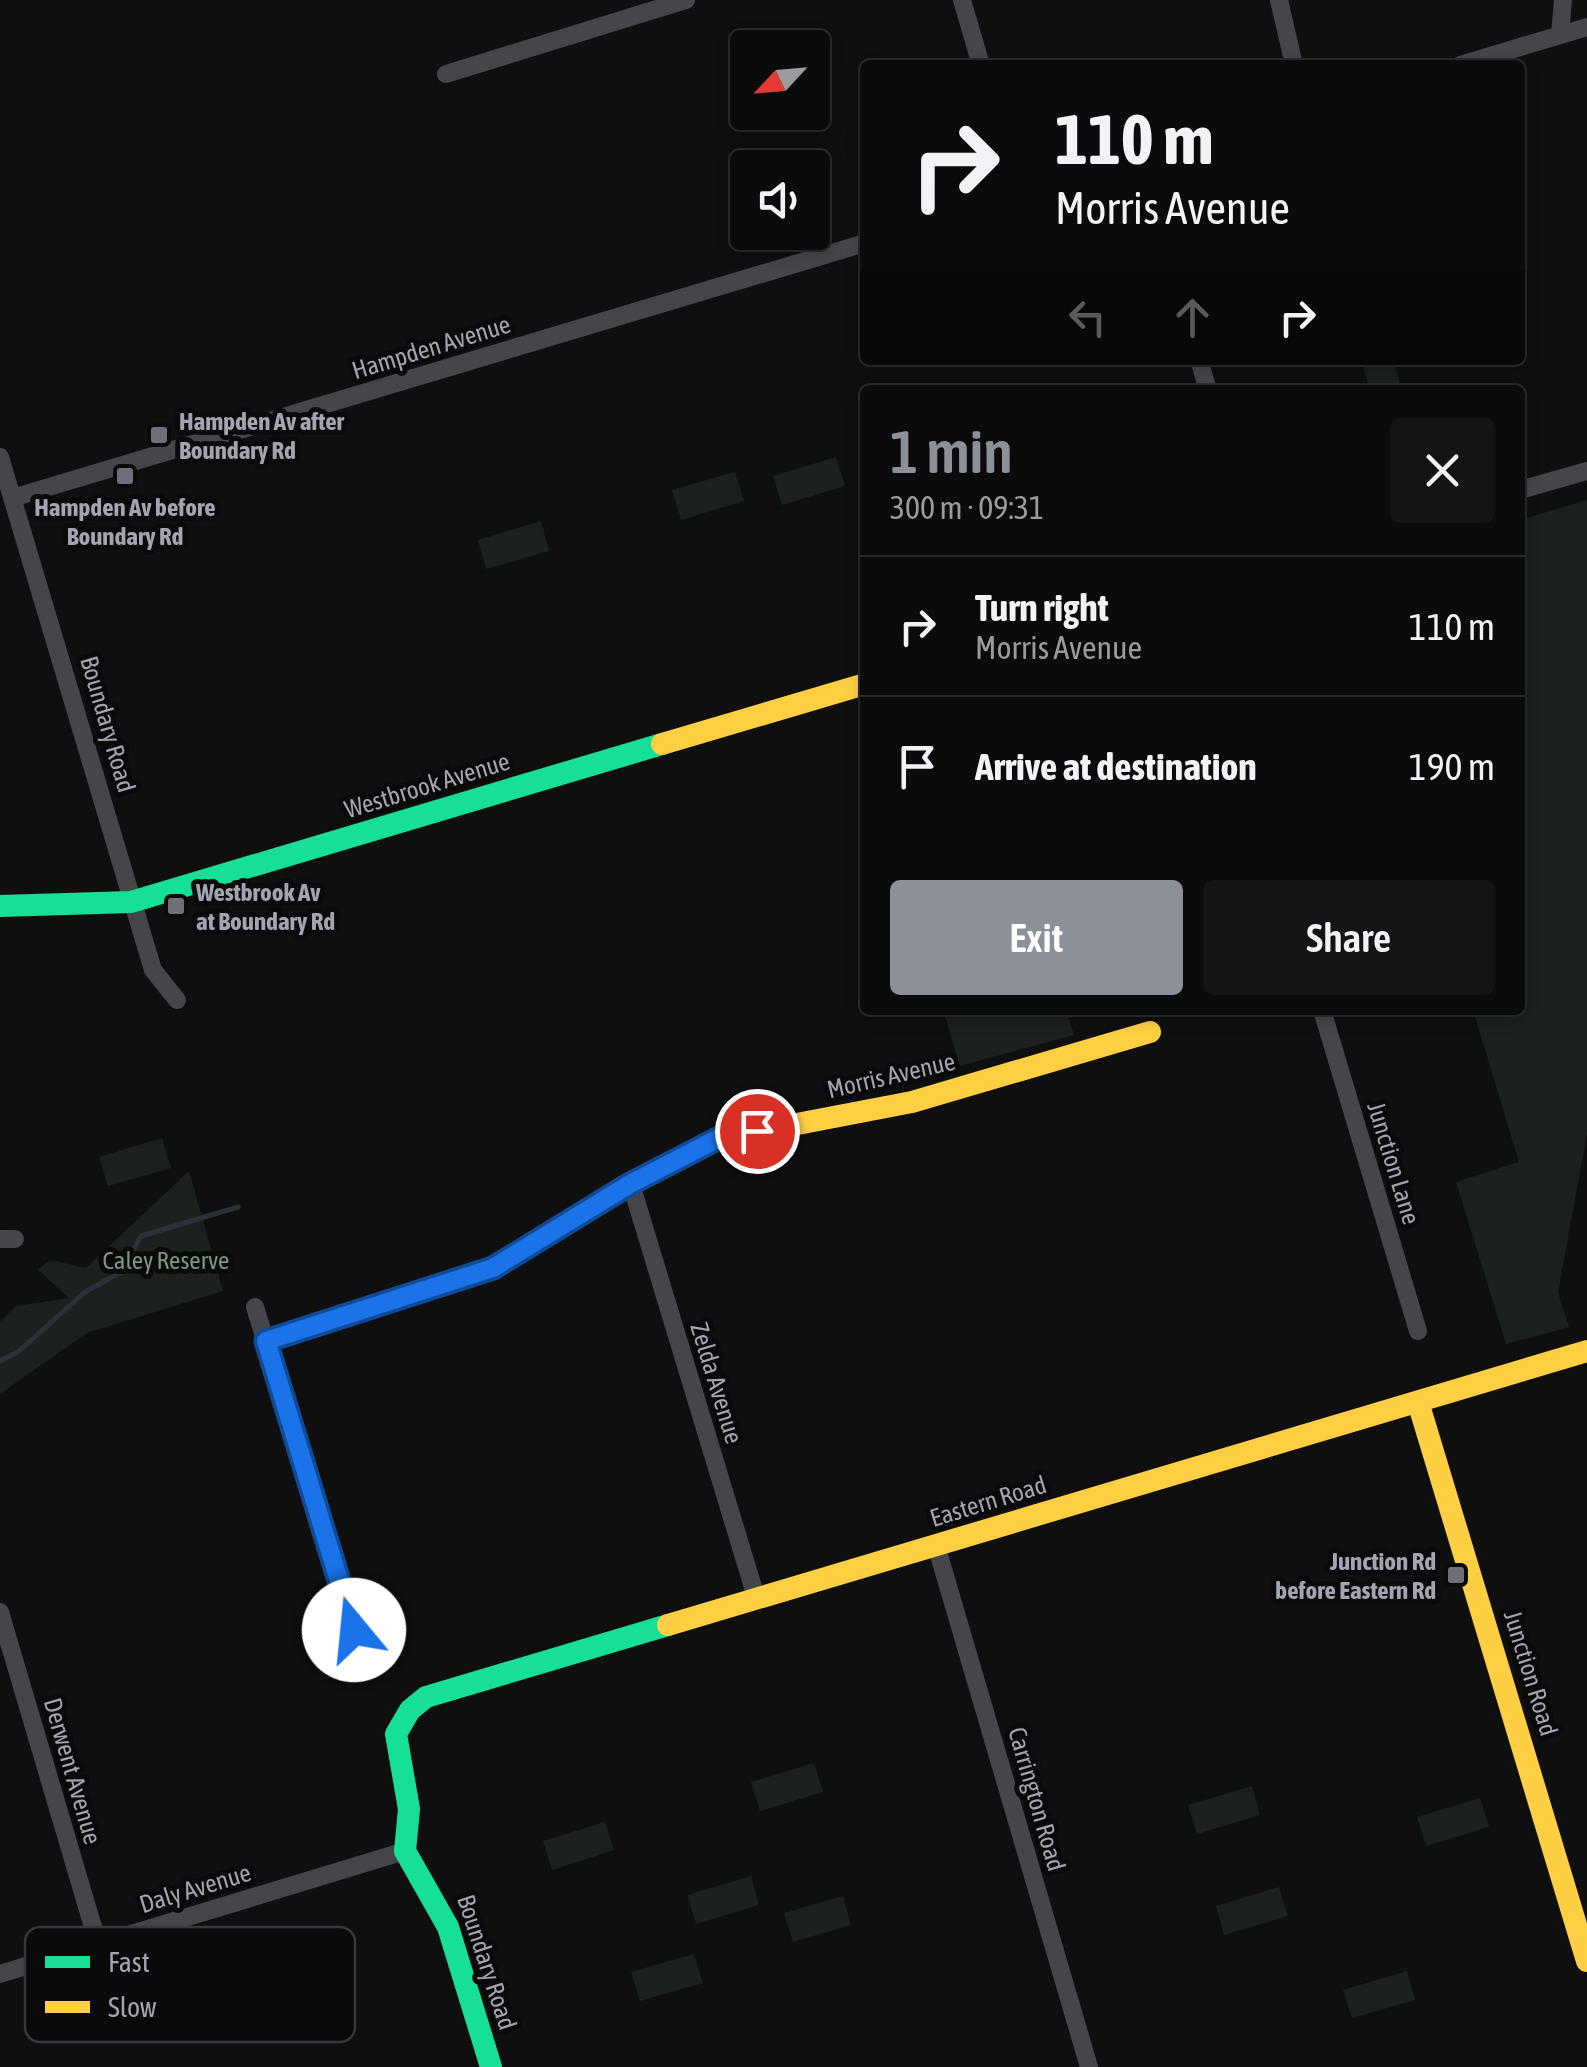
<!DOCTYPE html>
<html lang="en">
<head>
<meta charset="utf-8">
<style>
	body { margin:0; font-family:"Asap Condensed",sans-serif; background:#141415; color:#f1f3f6; height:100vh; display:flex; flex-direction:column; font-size:38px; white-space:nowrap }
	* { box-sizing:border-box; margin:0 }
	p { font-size:32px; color:#9a9b9d }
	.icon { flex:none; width:55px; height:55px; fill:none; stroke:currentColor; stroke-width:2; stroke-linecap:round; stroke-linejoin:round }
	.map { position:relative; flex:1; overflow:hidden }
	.panel { position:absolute; left:860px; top:385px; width:665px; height:630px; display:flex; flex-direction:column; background:#0b0b0c; border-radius:10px; box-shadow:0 5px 15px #0003,0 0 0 2px #2b2b2d }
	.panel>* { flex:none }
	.banner { position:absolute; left:860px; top:60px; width:665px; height:305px; border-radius:10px; box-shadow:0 5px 15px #0003,0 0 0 2px #2b2b2d; background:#0b0b0c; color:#f1f3f6; overflow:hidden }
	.needle { width:65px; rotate:244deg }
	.buttons { position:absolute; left:730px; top:30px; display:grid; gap:20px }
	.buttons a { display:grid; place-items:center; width:100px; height:100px; border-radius:10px; background:#0b0b0c; box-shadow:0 5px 15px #0003,0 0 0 2px #2b2b2d; font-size:50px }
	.pin { position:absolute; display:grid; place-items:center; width:85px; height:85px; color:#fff; margin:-42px; border:5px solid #fff; border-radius:50%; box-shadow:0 2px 10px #0007 }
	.me { position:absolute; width:110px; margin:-55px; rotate:343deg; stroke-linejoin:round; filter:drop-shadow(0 0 8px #0008) }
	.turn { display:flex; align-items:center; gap:35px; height:210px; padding:0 30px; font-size:45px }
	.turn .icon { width:130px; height:130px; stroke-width:2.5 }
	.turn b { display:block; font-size:70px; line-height:85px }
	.lanes { display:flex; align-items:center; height:95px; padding:0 30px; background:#0003; justify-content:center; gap:50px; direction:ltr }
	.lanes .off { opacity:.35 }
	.round { display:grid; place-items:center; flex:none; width:105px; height:105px; border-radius:10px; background:#141415 }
	.head { display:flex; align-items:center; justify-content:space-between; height:170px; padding:0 30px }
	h1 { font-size:60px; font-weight:600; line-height:75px; color:#8c9099 }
	.action { display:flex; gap:20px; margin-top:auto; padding:20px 30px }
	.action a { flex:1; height:115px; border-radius:10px; background:#8c9099; color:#fff; font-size:40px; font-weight:600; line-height:115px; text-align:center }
	.action a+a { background:#141415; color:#f1f3f6 }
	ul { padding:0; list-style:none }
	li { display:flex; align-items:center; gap:30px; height:140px; padding:0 30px; border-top:2px solid #2b2b2d }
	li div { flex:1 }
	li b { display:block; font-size:38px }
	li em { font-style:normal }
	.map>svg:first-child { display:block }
</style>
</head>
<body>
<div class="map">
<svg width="1587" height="2067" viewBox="0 0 1587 2067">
	<rect width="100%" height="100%" fill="#0f0f10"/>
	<path fill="#1c211d" d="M1361 360H1393L1400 384 1370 390Z
		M836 457 845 486 782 505 773 476Z
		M735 472 744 501 681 520 672 490Z
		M1587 500V1134L1558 1292 1569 1327 1506 1344 1456 1182 1519 1162 1473 1010H1520V520Z
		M541 521 549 551 486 569 478 540Z
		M943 1010H1066L1074 1035 960 1066Z
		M162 1138 171 1168 108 1186 99 1157Z
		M189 1171 223 1291 87 1333 0 1394V1322L16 1306 69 1298 38 1270 50 1260 86 1268Z
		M814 1763 823 1792 760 1811 751 1782Z
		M1252 1786 1260 1815 1197 1834 1188 1805Z
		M1480 1798 1489 1827 1426 1846 1417 1817Z
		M605 1822 614 1850 552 1870 543 1841Z
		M751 1876 759 1905 696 1924 687 1895Z
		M1279 1887 1288 1916 1224 1935 1216 1906Z
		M843 1896 851 1925 793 1942 784 1913Z
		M694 1954 703 1983 640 2001 631 1972Z
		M1407 1971 1415 2000 1352 2018 1343 1990Z"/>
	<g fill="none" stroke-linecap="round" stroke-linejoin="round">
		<path stroke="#2b3137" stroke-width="5" d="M0 1361 19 1351 85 1292 121 1272 141 1236 238 1207"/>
		<path stroke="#454649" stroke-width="18" d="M962 0 981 65
			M1279 0 1294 65
			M1560 35 1563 0
			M1460 65 1587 27
			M446 74 686 0
			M1199 360 1208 390
			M0 457 153 970 177 1000
			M1520 490 1587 471
			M12 498 865 243
			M1322 1010 1418 1331
			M631 1184 756 1597
			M0 1239H15
			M255 1307 354 1630
			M936 1545 1089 2067
			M0 1612 98 1944
			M0 1974 405 1851"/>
		<path stroke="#16e098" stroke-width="22" d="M0 906 131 902 662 744
			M491 2067 448 1927 405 1851 409 1809 396 1734 410 1710 426 1697 668 1625"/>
		<path stroke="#ffcf43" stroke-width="22" d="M662 744 865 684
			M266 1341 493 1268 631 1184 719 1139 912 1102 1150 1032
			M1418 1402 1587 1961
			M668 1625 1587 1351"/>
	</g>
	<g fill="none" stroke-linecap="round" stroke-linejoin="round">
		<g stroke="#114b97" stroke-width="25">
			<path id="route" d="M354 1630 266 1341 493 1268 630 1184 719 1138 757 1131"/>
		</g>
		<use href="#route" stroke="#1a73e8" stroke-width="18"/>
	</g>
	<g fill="#6f7077" stroke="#0a0a0b" stroke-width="4">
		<rect x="149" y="425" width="20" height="20" rx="5"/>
		<rect x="115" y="466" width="20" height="20" rx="5"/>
		<rect x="166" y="896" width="20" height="20" rx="5"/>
		<rect x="1446" y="1565" width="20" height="20" rx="5"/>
	</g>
	<g text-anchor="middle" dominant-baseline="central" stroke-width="10" stroke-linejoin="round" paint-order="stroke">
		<g font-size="25" fill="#a2a4af" stroke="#0a0a0b">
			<text transform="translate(431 347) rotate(-17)">Hampden Avenue</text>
			<text transform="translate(108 724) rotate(74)">Boundary Road</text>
			<text transform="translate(427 785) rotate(-17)">Westbrook Avenue</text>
			<text transform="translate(891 1075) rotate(-13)">Morris Avenue</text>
			<text transform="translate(1394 1163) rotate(73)">Junction Lane</text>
			<text transform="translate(717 1383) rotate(73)">Zelda Avenue</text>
			<text transform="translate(988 1501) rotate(-17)">Eastern Road</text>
			<text transform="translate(1531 1673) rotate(73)">Junction Road</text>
			<text transform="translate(73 1771) rotate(74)">Derwent Avenue</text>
			<text transform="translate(1037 1799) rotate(74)">Carrington Road</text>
			<text transform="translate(195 1888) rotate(-17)">Daly Avenue</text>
			<text transform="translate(487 1962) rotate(72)">Boundary Road</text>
		</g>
		<g font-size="25" font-weight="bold" fill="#a2a4af" stroke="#0a0a0b" text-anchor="start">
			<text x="179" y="421">Hampden Av after<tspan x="179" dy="29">Boundary Rd</tspan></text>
			<text x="125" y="507" text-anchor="middle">Hampden Av before<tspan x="125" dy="29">Boundary Rd</tspan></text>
			<text x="196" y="892">Westbrook Av<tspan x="196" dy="29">at Boundary Rd</tspan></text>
			<text x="1436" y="1561" text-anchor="end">Junction Rd<tspan x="1436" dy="29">before Eastern Rd</tspan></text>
		</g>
		<g font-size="25" fill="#7b9881" stroke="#0a0a0b">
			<text x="166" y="1260">Caley Reserve</text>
		</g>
	</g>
	<rect x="25" y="1927" width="330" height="115" rx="15" fill="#0a0a0b" stroke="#38383c" stroke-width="2.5"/>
	<rect x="45" y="1956" width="45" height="12" fill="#16e098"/>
	<rect x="45" y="2001" width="45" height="12" fill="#ffcf43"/>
	<g font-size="28" fill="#a2a4af">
		<text x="108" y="1972">Fast</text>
		<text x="108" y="2017">Slow</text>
	</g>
</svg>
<div class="buttons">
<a><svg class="needle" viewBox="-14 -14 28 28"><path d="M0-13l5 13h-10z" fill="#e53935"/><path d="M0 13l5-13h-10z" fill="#9a9b9d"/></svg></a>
<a><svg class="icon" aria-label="sound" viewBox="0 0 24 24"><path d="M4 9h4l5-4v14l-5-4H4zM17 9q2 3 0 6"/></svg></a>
</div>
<div class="pin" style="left:757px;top:1131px;background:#d93025"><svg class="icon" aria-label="arrive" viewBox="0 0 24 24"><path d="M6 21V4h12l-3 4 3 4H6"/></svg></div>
<svg class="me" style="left:354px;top:1630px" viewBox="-20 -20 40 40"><circle r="19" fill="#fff"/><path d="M0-13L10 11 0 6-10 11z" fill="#1a73e8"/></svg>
<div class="banner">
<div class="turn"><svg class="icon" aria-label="right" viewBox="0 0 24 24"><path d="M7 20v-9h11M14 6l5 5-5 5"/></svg><div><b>110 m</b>Morris Avenue</div></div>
<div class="lanes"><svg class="icon off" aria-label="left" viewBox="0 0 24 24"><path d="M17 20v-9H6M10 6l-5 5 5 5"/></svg><svg class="icon off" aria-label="ahead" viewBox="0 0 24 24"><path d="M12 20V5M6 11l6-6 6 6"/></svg><svg class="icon" aria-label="right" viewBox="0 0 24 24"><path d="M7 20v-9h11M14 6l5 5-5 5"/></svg></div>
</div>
<section class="panel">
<div class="head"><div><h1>1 min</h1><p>300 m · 09:31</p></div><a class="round"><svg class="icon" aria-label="close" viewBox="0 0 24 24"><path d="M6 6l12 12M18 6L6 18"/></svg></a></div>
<ul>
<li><svg class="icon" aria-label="right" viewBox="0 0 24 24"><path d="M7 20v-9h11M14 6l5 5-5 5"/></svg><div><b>Turn right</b><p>Morris Avenue</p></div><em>110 m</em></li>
<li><svg class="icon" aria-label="arrive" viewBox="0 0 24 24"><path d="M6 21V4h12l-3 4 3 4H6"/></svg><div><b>Arrive at destination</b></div><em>190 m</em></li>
</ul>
<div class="action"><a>Exit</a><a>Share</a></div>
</section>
</div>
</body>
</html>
